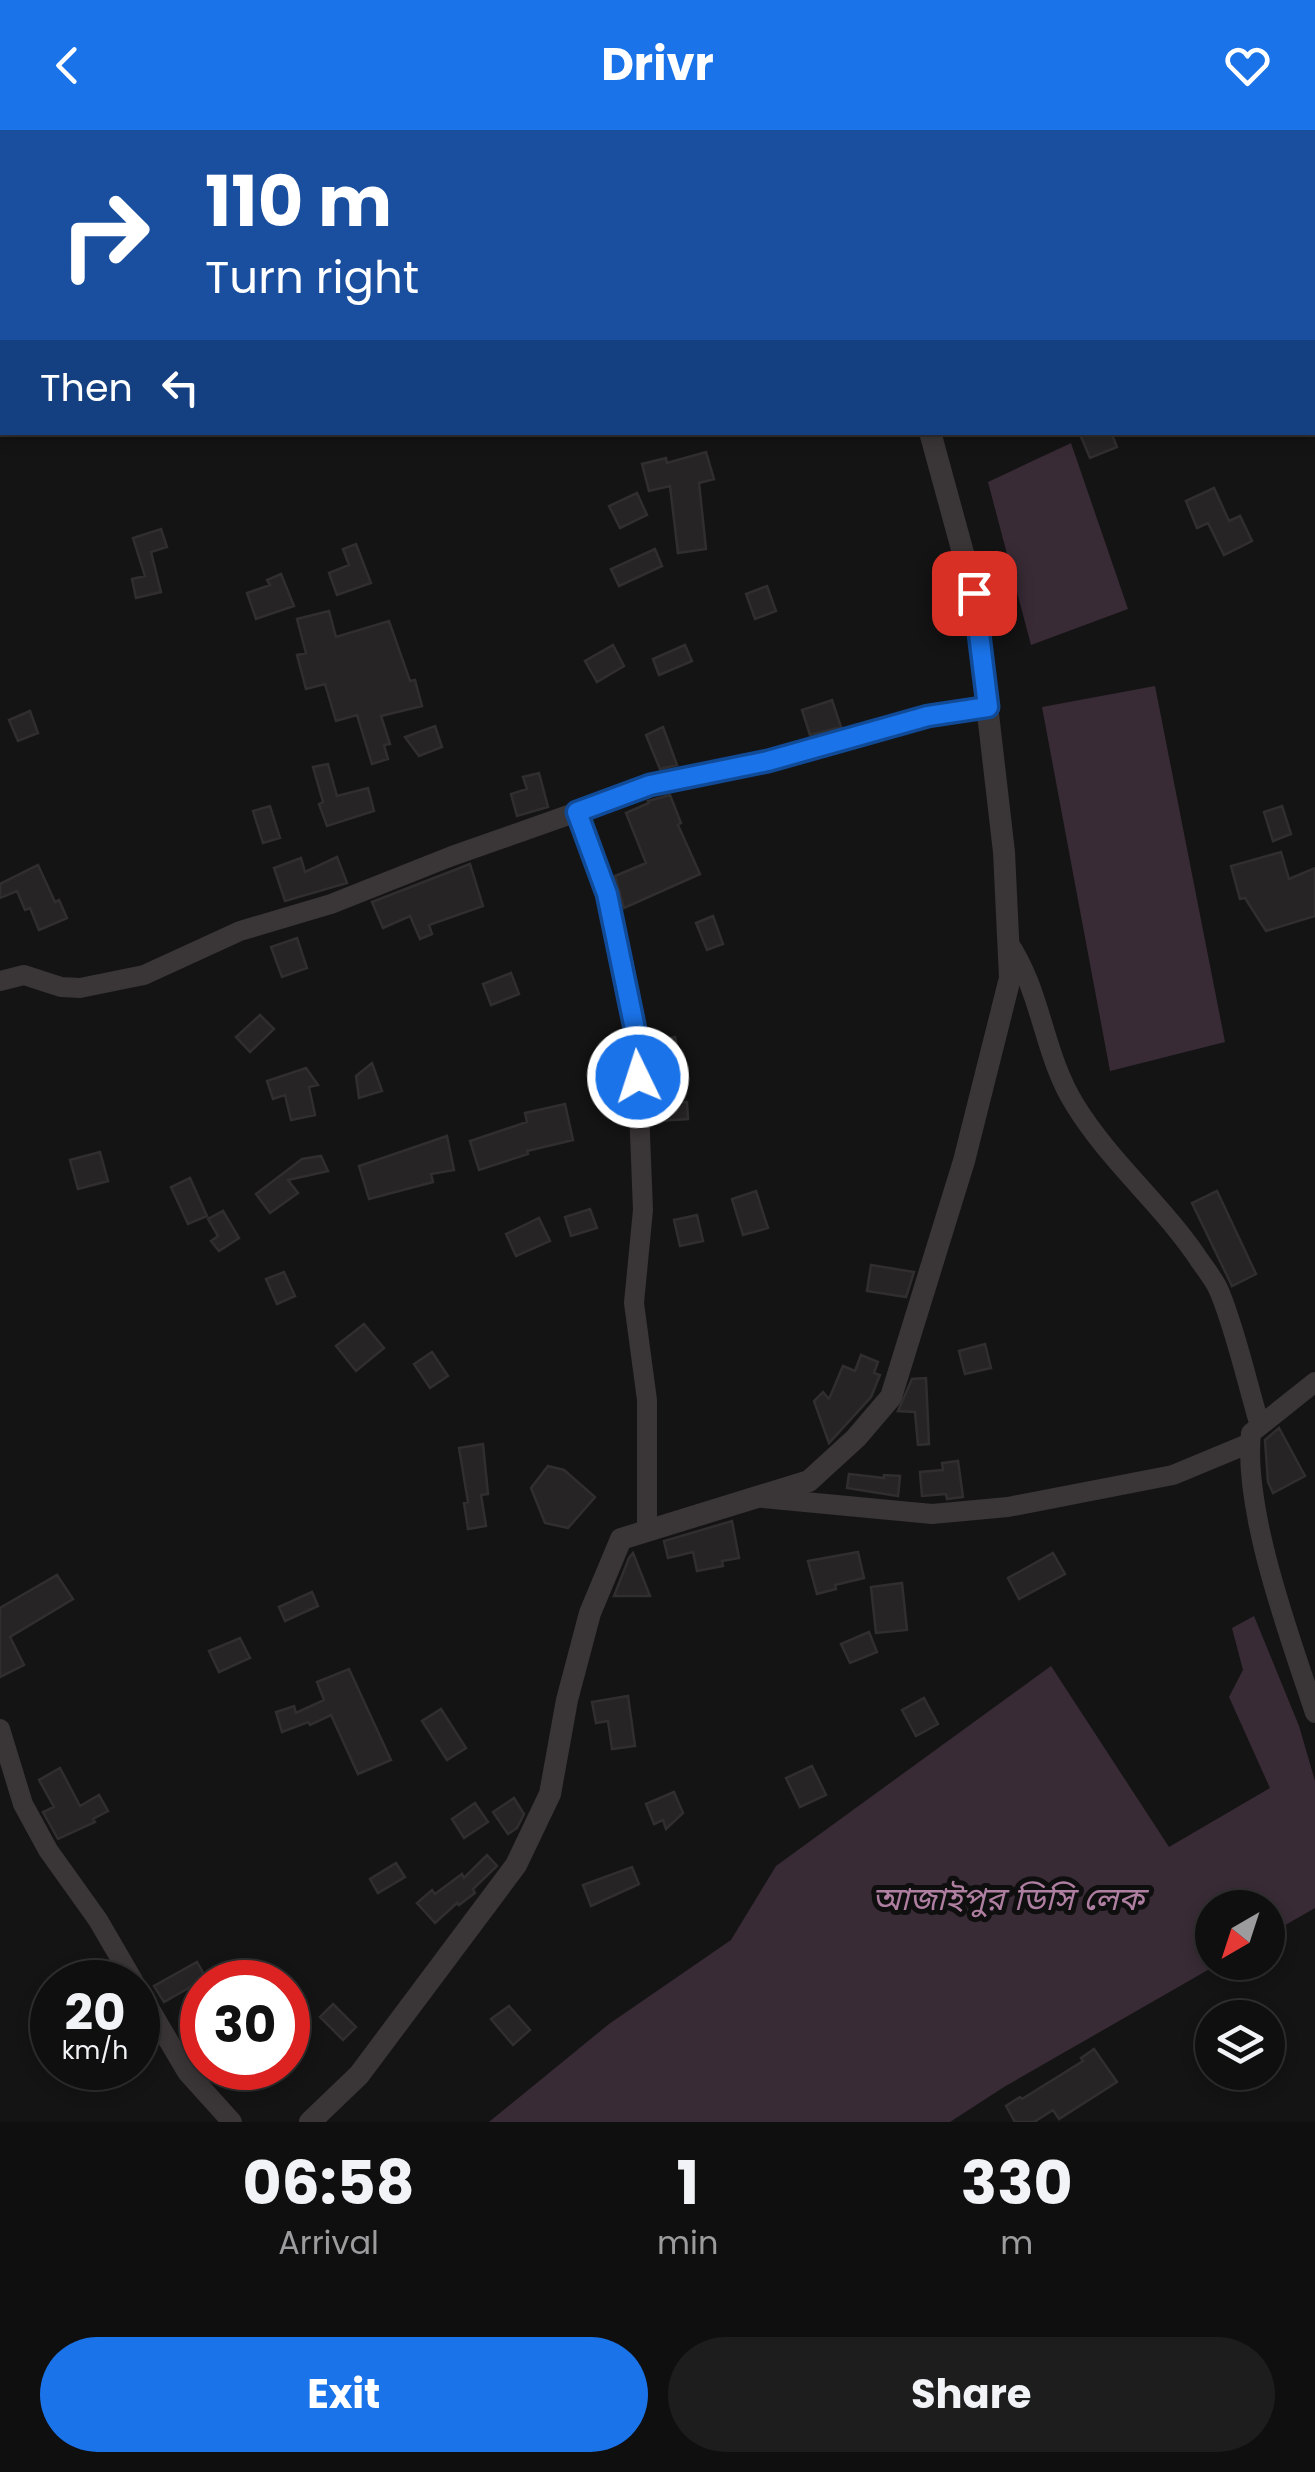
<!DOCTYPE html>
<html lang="en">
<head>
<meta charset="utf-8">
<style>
	body { margin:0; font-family:Poppins,"Noto Sans Bengali",sans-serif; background:#1e1d1d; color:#f1f3f6; height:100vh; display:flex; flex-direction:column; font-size:38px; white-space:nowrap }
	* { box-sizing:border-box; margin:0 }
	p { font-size:32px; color:#9c9c9e }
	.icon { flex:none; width:55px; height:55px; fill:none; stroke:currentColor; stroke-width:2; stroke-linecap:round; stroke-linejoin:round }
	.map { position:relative; height:1992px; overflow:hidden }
	.drawer { display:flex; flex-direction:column; background:#100f0f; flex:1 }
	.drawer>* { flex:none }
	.banner { position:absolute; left:0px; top:0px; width:1315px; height:305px; box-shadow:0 5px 15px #0003,0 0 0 2px #302f2f; background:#1a4fa0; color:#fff; overflow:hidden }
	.needle { width:65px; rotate:219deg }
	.buttons { position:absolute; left:1195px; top:1760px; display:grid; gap:20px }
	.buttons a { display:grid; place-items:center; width:90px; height:90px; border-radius:50%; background:#100f0f; box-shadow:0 5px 15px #0003,0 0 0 2px #302f2f; font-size:50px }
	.speed { position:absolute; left:30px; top:1830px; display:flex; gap:20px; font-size:50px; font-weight:700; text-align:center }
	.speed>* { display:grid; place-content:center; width:130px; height:130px; border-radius:50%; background:#100f0f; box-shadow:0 5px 15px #0003,0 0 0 2px #302f2f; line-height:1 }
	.speed small { font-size:25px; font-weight:400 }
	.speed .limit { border:15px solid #d22; background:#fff; color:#111 }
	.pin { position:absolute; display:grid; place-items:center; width:85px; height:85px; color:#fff; margin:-42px; border-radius:20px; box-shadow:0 5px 15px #0006 }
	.me { position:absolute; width:110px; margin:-55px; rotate:356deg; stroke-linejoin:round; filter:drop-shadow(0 0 8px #0008) }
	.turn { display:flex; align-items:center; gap:35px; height:210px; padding:0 40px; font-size:45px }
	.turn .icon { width:130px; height:130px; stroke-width:2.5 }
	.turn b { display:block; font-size:70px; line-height:85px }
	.then { display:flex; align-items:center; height:95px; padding:0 40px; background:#0003; gap:20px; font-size:38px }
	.eta { display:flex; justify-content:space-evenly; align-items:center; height:170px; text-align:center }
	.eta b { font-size:60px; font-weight:700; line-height:70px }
	.cta { display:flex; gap:20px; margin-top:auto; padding:20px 40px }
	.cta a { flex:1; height:115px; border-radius:60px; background:#1a73e8; color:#fff; font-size:40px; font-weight:700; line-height:115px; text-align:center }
	.cta a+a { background:#1e1d1d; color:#f1f3f6 }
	header { display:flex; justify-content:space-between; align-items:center; height:130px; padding:0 40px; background:#1a73e8; color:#fff; font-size:45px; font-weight:700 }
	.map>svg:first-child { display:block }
</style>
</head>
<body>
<header><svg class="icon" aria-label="back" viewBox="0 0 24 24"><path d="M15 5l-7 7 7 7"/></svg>Drivr<svg class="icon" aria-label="heart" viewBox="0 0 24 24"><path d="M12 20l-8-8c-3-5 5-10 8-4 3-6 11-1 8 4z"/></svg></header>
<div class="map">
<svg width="1315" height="1992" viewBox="0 0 1315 1992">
	<rect width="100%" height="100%" fill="#151414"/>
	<path fill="#382b35" d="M1071 313 1128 479 1031 515 988 352Z
		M1155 556 1225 912 1110 941 1042 577Z
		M1254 1486 1299 1596 1315 1651V1778L1268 1805V1778H1212V1832L1220 1833 1004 1957 950 1992H489L609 1894 731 1810 776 1736 1051 1536 1169 1717 1270 1658 1229 1567 1243 1540 1232 1498Z"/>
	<path fill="#262424" stroke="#312e2f" stroke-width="2.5" d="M1079 302H1111L1117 317 1090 328Z
		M706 322 714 349 699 353 706 419 678 423 670 356 649 361 642 334 666 328 667 333Z
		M1214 358 1229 391 1240 386 1252 411 1224 425 1208 393 1197 398 1186 371Z
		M637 363 647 385 620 398 609 376Z
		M161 399 167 417 151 422 161 462 136 468 132 449 145 446 133 408Z
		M356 414 371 453 337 465 329 443 349 435 343 419Z
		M655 419 662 436 619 456 611 439Z
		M281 444 294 476 256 489 247 463 270 455 267 450Z
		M767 456 776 481 755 489 746 464Z
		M329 481 336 507 389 491 410 551 415 550 422 576 381 586 390 614 384 615 388 629 372 634 357 585 336 591 325 554 306 559 297 525 306 523 297 489Z
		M613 515 624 536 597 552 585 531Z
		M685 515 692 531 659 545 653 529Z
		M832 570 841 597 810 605 802 580Z
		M30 581 38 603 18 611 9 590Z
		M435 596 442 617 419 626 405 607Z
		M663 597 677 635 660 639 646 605Z
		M328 634 337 666 368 658 374 681 327 696 319 674 323 672 313 637Z
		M539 643 548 677 517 686 511 664 527 659 523 647Z
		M670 665 681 693 678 695 700 744 624 778 615 746 646 733 626 683 649 673 648 671Z
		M270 676 280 708 263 713 253 681Z
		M1282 676 1291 704 1273 711 1264 682Z
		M1281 722 1289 749 1315 738V786L1266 801 1245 768 1240 769 1231 736Z
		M337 727 347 753 285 771 274 738 301 728 305 742Z
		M470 734 483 776 429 795 432 804 420 809 410 786 383 798 372 772Z
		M38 735 55 772 59 770 67 788 39 800 30 778 25 780 17 761 0 768V754Z
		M713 786 723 814 707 820 696 793Z
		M297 808 307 838 282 847 271 817Z
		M511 843 519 864 491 875 483 854Z
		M260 885 274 899 250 922 236 907Z
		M675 907 682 937 653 944 650 913Z
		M372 933 382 961 359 968 356 946Z
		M306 938 318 955 309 957 315 985 291 990 285 965 273 969 267 951Z
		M687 972 688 989 657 991 656 974Z
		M565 974 573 1010 527 1021 528 1024 479 1040 470 1011 527 992 525 983Z
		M447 1006 454 1040 431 1044 433 1052 369 1069 359 1036Z
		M100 1022 108 1051 78 1059 70 1030Z
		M321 1026 328 1041 288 1050 298 1063 270 1083 256 1064 302 1029Z
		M190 1048 207 1086 188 1094 171 1057Z
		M756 1061 768 1098 743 1105 732 1069Z
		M1217 1061 1256 1144 1232 1156 1192 1073Z
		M590 1079 597 1098 571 1106 565 1087Z
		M223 1081 239 1108 219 1121 211 1111 218 1106 208 1089Z
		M697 1085 703 1111 680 1116 674 1090Z
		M539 1088 550 1111 516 1126 506 1104Z
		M871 1135 914 1142 906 1167 867 1161Z
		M284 1142 295 1166 277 1174 266 1149Z
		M364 1194 384 1218 356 1241 336 1216Z
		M985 1214 991 1238 965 1244 959 1221Z
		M432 1222 448 1246 430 1258 414 1234Z
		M861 1225 878 1232 874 1243 880 1245 871 1267 829 1313 814 1271 823 1262 829 1269 843 1236 855 1241Z
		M926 1248 929 1314 918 1315 915 1282 898 1281 912 1249Z
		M1279 1298 1305 1346 1273 1363 1268 1352 1265 1310Z
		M483 1314 488 1364 481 1365 486 1396 468 1399 464 1373 468 1372 459 1318Z
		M958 1331 963 1367 947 1369 946 1364 922 1366 920 1342 943 1340 942 1333Z
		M548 1336 564 1340 595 1367 568 1398 545 1393 531 1358Z
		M849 1344 884 1348V1345L900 1346 898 1366 847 1358Z
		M732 1391 739 1428 722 1431 723 1436 697 1441 693 1422 668 1428 664 1411Z
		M858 1422 864 1448 835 1455 836 1459 817 1464 808 1431Z
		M633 1423 650 1466H614L629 1428Z
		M1053 1423 1065 1444 1019 1469 1008 1448Z
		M57 1445 73 1469 10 1507 24 1535 0 1547V1478Z
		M902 1453 907 1500 876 1503 871 1457Z
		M312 1462 318 1476 285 1491 279 1477Z
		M869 1502 877 1522 850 1533 841 1514Z
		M240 1508 250 1528 219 1542 209 1521Z
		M349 1539 391 1630 358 1644 331 1585 310 1595 308 1592 282 1602 276 1582 294 1576 296 1583 324 1570 317 1552Z
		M628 1566 635 1616 612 1619 608 1591 596 1593 592 1572Z
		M924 1568 938 1594 916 1606 902 1580Z
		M441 1579 466 1618 447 1630 422 1591Z
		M812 1636 826 1665 800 1677 786 1648Z
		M60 1638 80 1676 99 1665 108 1681 93 1689 95 1692 58 1709 43 1682 54 1677 39 1650Z
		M674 1662 683 1683 666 1699 663 1690 654 1694 646 1674Z
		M514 1668 524 1684 517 1698 508 1704 493 1682Z
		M475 1673 488 1692 464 1708 452 1689Z
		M487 1725 497 1736 473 1759 475 1763 459 1775 457 1773 435 1793 417 1773 432 1760 435 1764 462 1744 464 1748Z
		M396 1733 405 1747 378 1763 370 1749Z
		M632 1737 639 1754 591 1776 583 1755Z
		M197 1832 206 1848 164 1872 154 1856Z
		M333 1874 356 1897 343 1910 320 1887Z
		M509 1876 530 1900 513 1915 491 1889Z
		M1094 1919 1117 1952 1059 1989 1053 1980 1034 1992H1015L1006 1976 1020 1967 1022 1969 1083 1931 1081 1928Z"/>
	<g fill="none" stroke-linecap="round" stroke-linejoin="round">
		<path stroke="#3a3537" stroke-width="20" d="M1008 812C1042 862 1043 924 1075 975 1110 1032 1163 1075 1200 1131 1207 1141 1216 1152 1220 1163 1237 1205 1247 1253 1260 1296
			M0 851 24 845 61 857 80 858 144 845 240 801 331 774 452 726 577 682
			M1315 1252 1251 1303C1243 1382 1290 1507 1315 1583
			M763 1368 932 1384 1008 1377 1173 1345 1250 1313
			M647 1401V1270L634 1173 643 1080 636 904 607 764 577 682 650 655 768 631 928 587 988 577
			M0 1599 23 1674 48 1720 98 1790 134 1852
			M138 1859 187 1942 232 1992"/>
		<path stroke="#3a3537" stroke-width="22" d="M834 0 835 2
			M310 1992 359 1945 516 1735 550 1664 567 1570 590 1483 621 1409 809 1351 856 1308 891 1267 964 1031 1010 848 1004 722 974 463 930 302"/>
	</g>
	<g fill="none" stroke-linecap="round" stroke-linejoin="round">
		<g stroke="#114b97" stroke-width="25">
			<path id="route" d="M638 947 636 904 607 764 577 682 650 655 768 631 928 586 988 577 974 463"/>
		</g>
		<use href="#route" stroke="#1a73e8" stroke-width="18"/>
	</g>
	<g text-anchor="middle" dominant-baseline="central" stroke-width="10" stroke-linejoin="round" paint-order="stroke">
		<g font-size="32" font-style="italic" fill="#af7fa2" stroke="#100f0f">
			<text x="1008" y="1768">আজাইপুর ডিসি লেক</text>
		</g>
	</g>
</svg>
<div class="buttons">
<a><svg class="needle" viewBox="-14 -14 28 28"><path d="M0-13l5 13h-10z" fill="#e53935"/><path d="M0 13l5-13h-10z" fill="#9c9c9e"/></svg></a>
<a><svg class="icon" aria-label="layers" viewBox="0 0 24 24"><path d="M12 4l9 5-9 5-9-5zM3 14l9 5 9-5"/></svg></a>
</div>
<div class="speed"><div>20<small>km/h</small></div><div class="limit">30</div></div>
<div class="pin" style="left:974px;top:463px;background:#d93025"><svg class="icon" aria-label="arrive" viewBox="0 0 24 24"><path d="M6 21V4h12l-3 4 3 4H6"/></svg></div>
<svg class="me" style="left:638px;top:947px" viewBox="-20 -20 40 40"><circle r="17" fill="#1a73e8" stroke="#fff" stroke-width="3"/><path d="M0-11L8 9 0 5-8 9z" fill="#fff"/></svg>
<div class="banner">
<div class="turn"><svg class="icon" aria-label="right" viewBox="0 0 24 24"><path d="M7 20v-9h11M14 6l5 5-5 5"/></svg><div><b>110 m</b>Turn right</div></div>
<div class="then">Then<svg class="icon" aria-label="left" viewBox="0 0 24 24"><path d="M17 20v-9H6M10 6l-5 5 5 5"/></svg></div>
</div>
</div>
<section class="drawer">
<div class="eta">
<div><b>06:58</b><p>Arrival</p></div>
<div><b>1</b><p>min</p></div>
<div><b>330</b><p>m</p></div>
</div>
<div class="cta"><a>Exit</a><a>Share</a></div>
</section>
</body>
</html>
